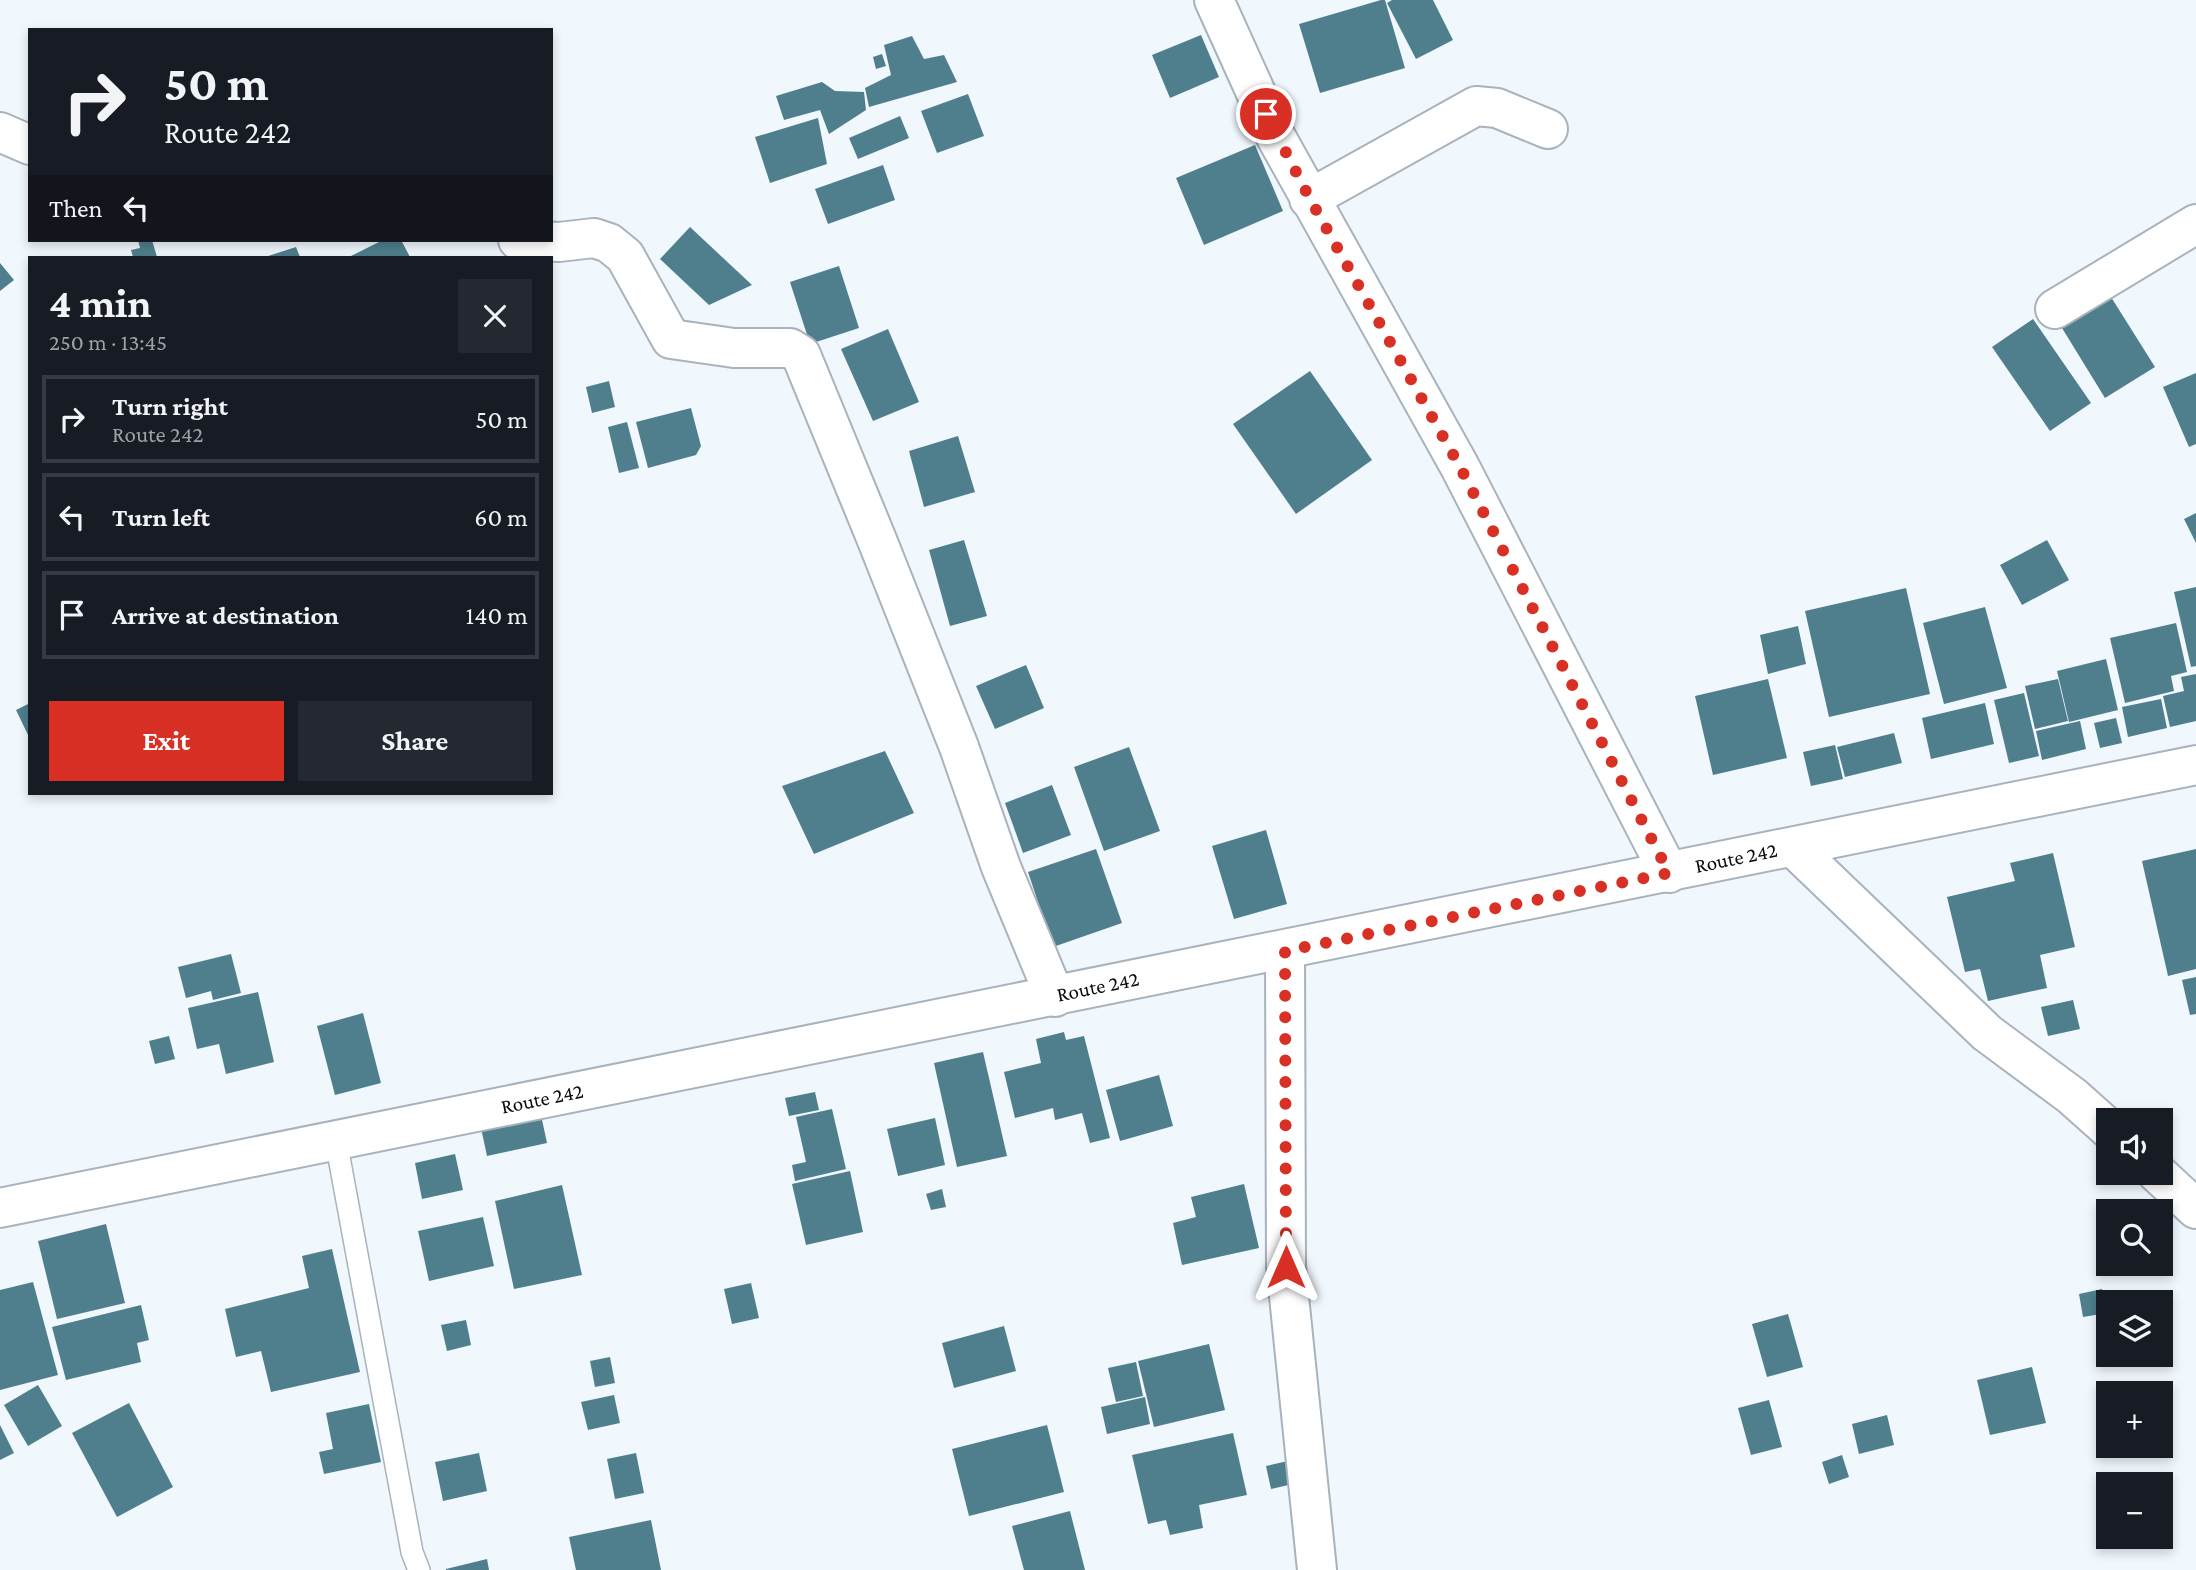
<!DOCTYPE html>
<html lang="en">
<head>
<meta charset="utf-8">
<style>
	body { margin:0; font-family:"Crimson Pro",serif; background:#242831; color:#f1f3f6; height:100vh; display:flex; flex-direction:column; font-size:26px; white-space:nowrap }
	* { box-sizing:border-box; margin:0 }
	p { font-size:23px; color:#9ea1a6 }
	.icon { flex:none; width:38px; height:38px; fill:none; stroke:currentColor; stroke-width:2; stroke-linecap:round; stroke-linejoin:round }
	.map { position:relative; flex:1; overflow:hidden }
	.panel { position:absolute; left:28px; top:256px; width:525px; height:539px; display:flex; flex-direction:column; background:#171b24; border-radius:0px; box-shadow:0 4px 10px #0003 }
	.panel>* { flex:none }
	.guide { position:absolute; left:28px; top:28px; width:525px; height:214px; border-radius:0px; box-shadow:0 4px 10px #0003; background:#171b24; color:#f1f3f6; overflow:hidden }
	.tools { position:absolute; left:2096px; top:1108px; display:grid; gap:14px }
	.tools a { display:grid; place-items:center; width:77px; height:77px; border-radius:0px; background:#171b24; box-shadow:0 4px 10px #0003; font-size:35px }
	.pin { position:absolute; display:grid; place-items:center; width:60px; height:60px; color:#fff; margin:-30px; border:4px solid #fff; border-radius:50%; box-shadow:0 2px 7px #0007 }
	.me { position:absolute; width:77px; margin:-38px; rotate:0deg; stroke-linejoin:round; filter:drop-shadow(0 0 5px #0008) }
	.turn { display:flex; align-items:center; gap:24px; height:147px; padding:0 21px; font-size:32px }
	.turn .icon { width:91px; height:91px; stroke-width:2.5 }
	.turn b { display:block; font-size:49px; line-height:60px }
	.then { display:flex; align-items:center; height:66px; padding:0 21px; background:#0003; gap:14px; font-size:26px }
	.round { display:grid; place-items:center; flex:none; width:74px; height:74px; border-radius:0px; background:#242831 }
	.head { display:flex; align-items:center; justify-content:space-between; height:119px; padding:0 21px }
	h1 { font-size:42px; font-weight:700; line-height:52px }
	.button { display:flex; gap:14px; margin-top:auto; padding:14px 21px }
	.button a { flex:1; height:80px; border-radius:0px; background:#d93025; color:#fff; font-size:28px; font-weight:700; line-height:80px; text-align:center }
	.button a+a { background:#242831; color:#f1f3f6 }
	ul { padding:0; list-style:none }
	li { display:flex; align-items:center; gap:21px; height:88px; margin:0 14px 10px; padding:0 7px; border:4px solid #363941; border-radius:0px }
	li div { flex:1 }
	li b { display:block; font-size:26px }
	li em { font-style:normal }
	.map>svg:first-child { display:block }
</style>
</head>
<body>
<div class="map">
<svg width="2196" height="1570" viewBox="0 0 2196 1570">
	<rect width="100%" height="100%" fill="#f0f7fd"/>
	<path fill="#4f7f8d" d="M1381 0H1385L1405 68 1320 93 1299 24Z
		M1392 0H1433L1453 40 1416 59 1387 3Z
		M1201 35 1219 77 1170 98 1152 55Z
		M912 36 924 59 944 55 957 82 869 107 865 88 891 75 884 45Z
		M882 54 886 66 876 69 873 57Z
		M822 82 835 91 864 92 866 110 829 134 820 110 784 120 776 96Z
		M968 94 984 136 937 153 921 111Z
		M900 116 909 138 858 159 849 138Z
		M818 118 827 164 770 183 755 137Z
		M1255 145 1283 211 1204 245 1176 178Z
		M883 165 895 200 828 224 815 189Z
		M690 227 752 285 709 305 660 259Z
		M138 240H152L157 257H133L131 250 140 248Z
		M383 240H401L410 257H349Z
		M296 247 300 257H265Z
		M0 263 14 280 0 291Z
		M839 266 859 328 810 344 790 282Z
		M2111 297 2155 367 2105 398 2062 328Z
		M2033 319 2091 403 2050 431 1992 347Z
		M888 329 919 402 873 421 841 349Z
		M1310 371 1372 460 1296 514 1233 424Z
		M2196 373V444L2189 447 2163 387Z
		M609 381 615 407 592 413 586 387Z
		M691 408 701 446 696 455 648 468 636 422Z
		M627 422 639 468 619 473 608 427Z
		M958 436 975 492 924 507 909 451Z
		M2196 513V543L2184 519Z
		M964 540 987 616 950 626 929 550Z
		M2047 540 2069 580 2022 605 2000 565Z
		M2196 587V666L2191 667 2174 592Z
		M1906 588 1930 694 1829 717 1805 611Z
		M1985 607 2007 688 1944 704 1923 623Z
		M2176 623 2187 672 2171 676 2174 691 2125 703 2110 638Z
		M1798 626 1806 664 1768 674 1760 635Z
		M2106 659 2118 710 2069 722 2057 671Z
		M1026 665 1044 708 995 729 976 686Z
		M2196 674V721L2170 727 2163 696 2184 691 2181 677Z
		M1768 679 1787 758 1713 775 1695 696Z
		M2058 679 2068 721 2035 729 2025 686Z
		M2024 693 2039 756 2009 763 1994 700Z
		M2161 699 2167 728 2128 737 2122 707Z
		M30 703V739L16 710Z
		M1985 703 1994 744 1931 759 1922 718Z
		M2116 718 2122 743 2100 748 2094 723Z
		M2080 721 2086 749 2042 760 2036 731Z
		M1894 733 1902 763 1845 777 1837 747Z
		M1835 745 1843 779 1811 786 1803 752Z
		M1129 747 1160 831 1104 851 1074 767Z
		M885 751 914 813 814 854 782 786Z
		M1052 785 1071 835 1023 853 1005 803Z
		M1266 830 1287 904 1234 919 1212 846Z
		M1096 849 1122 923 1053 947 1028 872Z
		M2196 849V969L2168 976 2142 861Z
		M2053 853 2075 947 2040 955 2047 988 1988 1001 1980 969 1965 972 1947 897 2015 881 2010 863Z
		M231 954 241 993 213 1000 211 991 186 998 178 967Z
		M2196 977V1014L2190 1015 2182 980Z
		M258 992 274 1062 226 1074 219 1044 197 1049 188 1008Z
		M2073 1000 2080 1029 2048 1036 2041 1007Z
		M363 1013 381 1083 335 1095 317 1026Z
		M1064 1032 1066 1040 1084 1036 1110 1138 1090 1143 1082 1113 1055 1120 1053 1108 1015 1118 1004 1072 1041 1063 1036 1039Z
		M169 1036 175 1059 155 1064 149 1041Z
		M983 1052 1007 1156 957 1167 934 1063Z
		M1159 1075 1173 1126 1120 1141 1106 1090Z
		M815 1092 819 1110 789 1116 785 1098Z
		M832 1109 846 1169 795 1181 792 1165 806 1162 796 1117Z
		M541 1115 547 1143 487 1156 481 1128Z
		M935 1118 945 1165 898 1176 887 1129Z
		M455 1154 463 1190 422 1199 415 1163Z
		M850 1171 863 1232 806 1245 792 1184Z
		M1244 1184 1259 1248 1182 1265 1173 1223 1196 1217 1191 1197Z
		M562 1185 582 1275 514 1289 495 1201Z
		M942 1189 946 1207 931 1210 926 1194Z
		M483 1217 494 1266 429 1281 418 1231Z
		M106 1224 125 1303 57 1319 38 1241Z
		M332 1249 360 1372 271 1392 261 1351 236 1357 225 1309 309 1288 302 1256Z
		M33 1282 58 1375 0 1390V1290Z
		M751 1283 759 1318 732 1324 724 1289Z
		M2102 1289 2107 1313 2083 1317 2079 1294Z
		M141 1305 149 1340 137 1343 141 1362 66 1380 52 1327Z
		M1788 1314 1803 1367 1767 1377 1752 1324Z
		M466 1320 471 1345 447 1351 441 1325Z
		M1004 1326 1016 1371 954 1388 942 1343Z
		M1209 1344 1225 1410 1154 1427 1138 1361Z
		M610 1357 615 1383 595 1387 590 1361Z
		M1136 1362 1143 1396 1116 1402 1108 1368Z
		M2032 1367 2046 1423 1990 1435 1977 1380Z
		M38 1385 62 1426 28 1446 4 1405Z
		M614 1395 620 1423 588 1430 581 1402Z
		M1145 1397 1150 1424 1107 1434 1101 1407Z
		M1769 1400 1782 1447 1751 1455 1738 1408Z
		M129 1403 173 1487 117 1517 72 1433Z
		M369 1404 381 1462 324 1474 319 1452 333 1449 326 1413Z
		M1887 1415 1894 1445 1859 1454 1852 1424Z
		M0 1425 14 1453 0 1460Z
		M1047 1425 1064 1492 969 1516 952 1449Z
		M1233 1433 1247 1495 1199 1505 1203 1528 1170 1535 1166 1520 1148 1524 1132 1455Z
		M479 1453 487 1491 443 1501 435 1462Z
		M636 1453 644 1493 615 1499 607 1459Z
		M1842 1455 1849 1477 1829 1484 1822 1462Z
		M1288 1461 1293 1484 1271 1489 1266 1466Z
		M1070 1511 1085 1570H1024L1012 1526Z
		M651 1520 661 1570H576L569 1537Z
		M487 1559 489 1570H446V1569Z"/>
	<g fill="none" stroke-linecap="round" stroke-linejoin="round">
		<g stroke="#a8b3bd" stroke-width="24">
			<path id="lane" d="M336 1141 412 1552 419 1570"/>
		</g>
		<g stroke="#a8b3bd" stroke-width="42">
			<path id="street" d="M1214 0 1276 137 1460 467 1669 873
				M0 132 30 145
				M1309 199 1476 106 1497 108 1548 129
				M518 240 559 242 594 238 609 243 625 256 671 339 734 348H790L801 355 877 540 959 747 1001 867 1055 997
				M2055 309 2196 224
				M1793 847 1987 1033 2072 1096 2109 1129
				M1285 951 1286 1267 1317 1570
				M2156 1172 2196 1209"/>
		</g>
		<g stroke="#a8b3bd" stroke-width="42">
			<g id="primary">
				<path id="s1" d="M0 1208 2196 765"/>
			</g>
		</g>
		<use href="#lane" stroke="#fff" stroke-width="21"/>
		<use href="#street" stroke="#fff" stroke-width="38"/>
		<use href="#primary" stroke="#fff" stroke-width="38"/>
	</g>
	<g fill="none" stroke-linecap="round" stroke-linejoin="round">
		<path stroke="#d93025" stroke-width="12" stroke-dasharray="0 21.6" d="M1266 114 1310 199 1460 467 1669 873 1285 951 1286 1267"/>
	</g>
	<g text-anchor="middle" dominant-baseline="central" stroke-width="5" stroke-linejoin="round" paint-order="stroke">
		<g font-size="21" fill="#080c0f" stroke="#fff">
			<text stroke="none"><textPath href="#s1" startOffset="1771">Route 242</textPath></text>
			<text stroke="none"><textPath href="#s1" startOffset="1120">Route 242</textPath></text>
			<text stroke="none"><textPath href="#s1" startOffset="553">Route 242</textPath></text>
		</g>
	</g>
</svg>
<div class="tools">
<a><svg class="icon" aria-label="sound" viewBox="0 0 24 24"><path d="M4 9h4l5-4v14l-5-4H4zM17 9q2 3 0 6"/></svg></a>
<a><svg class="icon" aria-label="search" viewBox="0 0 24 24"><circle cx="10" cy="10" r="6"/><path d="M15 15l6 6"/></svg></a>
<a><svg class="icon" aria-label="layers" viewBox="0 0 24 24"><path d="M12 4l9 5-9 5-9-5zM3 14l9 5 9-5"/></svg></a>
<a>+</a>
<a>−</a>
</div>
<div class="pin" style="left:1266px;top:114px;background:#d93025"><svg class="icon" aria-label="arrive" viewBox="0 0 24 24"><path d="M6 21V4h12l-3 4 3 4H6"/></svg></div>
<svg class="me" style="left:1286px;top:1267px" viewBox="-20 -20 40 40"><path d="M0-17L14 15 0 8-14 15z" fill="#d93025" stroke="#fff" stroke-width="4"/></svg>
<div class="guide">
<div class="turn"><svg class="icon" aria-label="right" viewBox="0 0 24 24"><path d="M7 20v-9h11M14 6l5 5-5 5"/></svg><div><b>50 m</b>Route 242</div></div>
<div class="then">Then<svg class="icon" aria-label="left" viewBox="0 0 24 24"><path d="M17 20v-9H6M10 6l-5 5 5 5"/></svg></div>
</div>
<section class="panel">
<div class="head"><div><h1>4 min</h1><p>250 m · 13:45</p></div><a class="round"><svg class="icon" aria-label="close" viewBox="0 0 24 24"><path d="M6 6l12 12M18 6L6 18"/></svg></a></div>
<ul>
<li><svg class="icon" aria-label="right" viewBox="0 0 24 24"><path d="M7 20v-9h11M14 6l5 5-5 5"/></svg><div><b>Turn right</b><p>Route 242</p></div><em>50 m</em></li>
<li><svg class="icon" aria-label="left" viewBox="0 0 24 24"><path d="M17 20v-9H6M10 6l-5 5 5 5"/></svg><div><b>Turn left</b></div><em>60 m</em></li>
<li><svg class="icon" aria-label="arrive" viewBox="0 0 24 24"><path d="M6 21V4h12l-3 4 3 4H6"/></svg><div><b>Arrive at destination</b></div><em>140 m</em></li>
</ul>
<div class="button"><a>Exit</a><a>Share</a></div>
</section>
</div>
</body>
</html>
